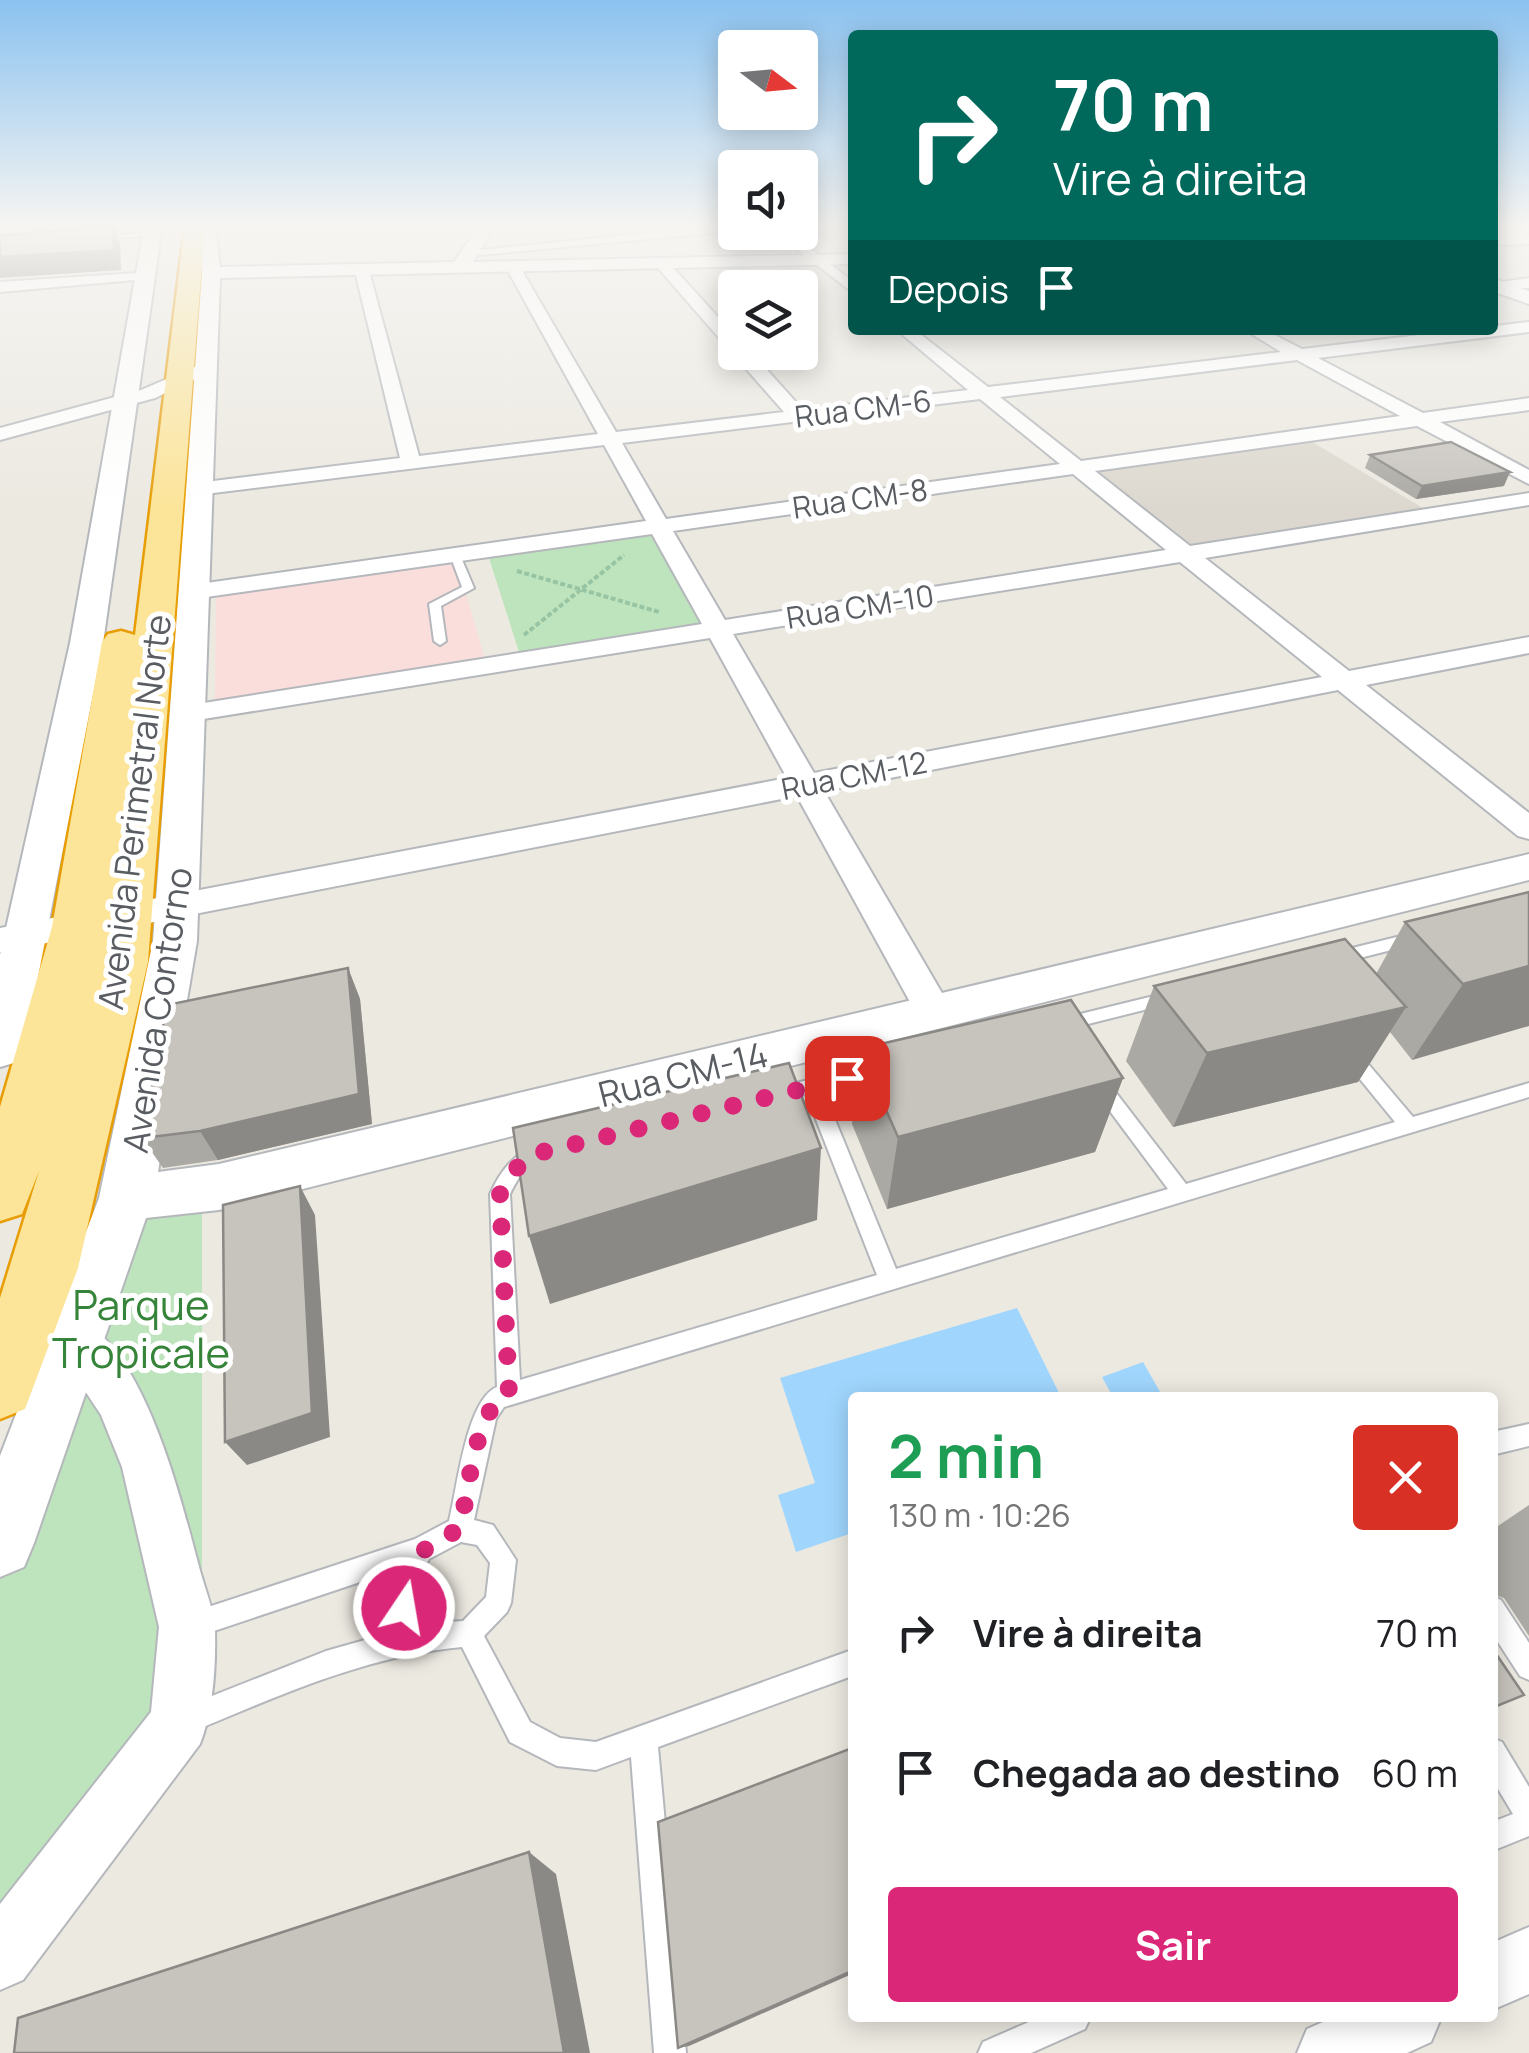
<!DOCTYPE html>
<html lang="pt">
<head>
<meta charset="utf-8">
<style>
	body { margin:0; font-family:Manrope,sans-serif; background:#f6f6f6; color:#202124; height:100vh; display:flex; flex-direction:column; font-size:38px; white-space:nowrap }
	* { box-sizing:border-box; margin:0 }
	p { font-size:32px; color:#757577 }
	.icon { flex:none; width:55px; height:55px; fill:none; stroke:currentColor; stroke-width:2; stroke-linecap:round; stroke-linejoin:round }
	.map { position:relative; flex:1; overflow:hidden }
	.details { position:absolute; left:848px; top:1392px; width:650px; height:630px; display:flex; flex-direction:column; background:#fff; border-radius:10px; box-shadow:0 5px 25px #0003 }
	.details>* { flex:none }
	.guide { position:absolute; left:848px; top:30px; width:650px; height:305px; border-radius:10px; box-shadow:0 5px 25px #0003; background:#00695c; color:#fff; overflow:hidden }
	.needle { width:65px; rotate:106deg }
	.fabs { position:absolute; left:718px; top:30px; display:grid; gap:20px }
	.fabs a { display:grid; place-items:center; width:100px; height:100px; border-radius:10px; background:#fff; box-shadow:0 5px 25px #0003; font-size:50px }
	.pin { position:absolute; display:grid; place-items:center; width:85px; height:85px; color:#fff; margin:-42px; border-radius:20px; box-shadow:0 5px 15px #0006 }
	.me { position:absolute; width:110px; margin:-55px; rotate:12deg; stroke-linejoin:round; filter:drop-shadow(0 0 8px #0008) }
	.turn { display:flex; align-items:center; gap:35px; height:210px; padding:0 40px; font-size:45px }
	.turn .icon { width:130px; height:130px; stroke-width:2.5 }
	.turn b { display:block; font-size:70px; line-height:85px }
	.then { display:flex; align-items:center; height:95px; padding:0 40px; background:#0003; gap:20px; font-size:38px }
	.round { display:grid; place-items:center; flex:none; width:105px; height:105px; border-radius:10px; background:#f6f6f6 }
	.head { display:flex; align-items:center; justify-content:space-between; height:170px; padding:0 40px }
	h1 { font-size:60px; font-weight:700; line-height:75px; color:#1e9e55 }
	.button { display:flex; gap:20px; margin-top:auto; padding:20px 40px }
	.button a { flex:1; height:115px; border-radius:10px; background:#db2777; color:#fff; font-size:40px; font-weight:700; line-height:115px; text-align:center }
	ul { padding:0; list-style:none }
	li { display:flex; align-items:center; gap:30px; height:140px; padding:0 40px }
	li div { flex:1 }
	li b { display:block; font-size:38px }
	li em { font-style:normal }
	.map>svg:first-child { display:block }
</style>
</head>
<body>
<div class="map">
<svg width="1529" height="2053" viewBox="0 0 1529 2053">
	<rect width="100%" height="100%" fill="#ece9e1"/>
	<path fill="#dcd8cf" d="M1309 440 1423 508 1185 546 1090 471Z"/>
	<path fill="#fadedc" d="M456 560 485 659 215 701 216 593Z"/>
	<path fill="#bee4bd" d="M649 533 702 623 520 655 488 555Z
		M126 1198 202 1205V1569L187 1627 184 1676 0 1957V1543Z"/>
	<path fill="#a0d6fd" d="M1017 1308 1061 1397 852 1398V1533L796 1552 778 1495 815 1483 780 1378Z
		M1143 1362 1163 1397H1113L1102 1377Z"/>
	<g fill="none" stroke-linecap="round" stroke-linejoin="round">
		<g stroke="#b4b7bb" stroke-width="4">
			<path id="service" d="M152 232 154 235 95 240 98 238Z
				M455 552 460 555 474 588 441 606 446 641 440 645 434 641 429 604 462 587 450 555Z
				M1413 933 1419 935 1421 939 1419 943 1336 964 1328 958 1336 952Z
				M1170 992 1176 994 1179 998 1176 1002 1064 1030 1055 1024 1064 1018Z
				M1352 1050 1358 1052 1413 1117 1529 1083V1097L504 1407 496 1419 474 1520 493 1525 516 1560 511 1603 507 1612 484 1636 530 1722 560 1738 596 1742 852 1650V1676L658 1747 686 2053H654L631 1757 596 1770 557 1766 510 1742 462 1647C365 1656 278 1696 189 1733L179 1729 175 1719 179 1709 326 1651 404 1629C390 1611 387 1592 396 1570L193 1638 184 1634 180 1625 184 1616 193 1612 415 1539 449 1521C457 1490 466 1399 497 1387L490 1194C501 1170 513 1154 539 1145L546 1147 549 1153C543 1160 537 1161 529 1167 520 1174 515 1184 510 1194L520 1380 877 1275 806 1094 778 1101 771 1099 769 1094 771 1089 879 1063 885 1065 888 1070 885 1075 823 1090 896 1269 1168 1189 1095 1091 1092 1086 1095 1081H1107L1186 1184 1395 1122 1346 1062 1343 1057 1346 1052ZM461 1542 477 1545 490 1563 486 1597 463 1621 432 1623 417 1604V1583L429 1559Z
				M1529 1424V1446L1492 1455V1432Z
				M1492 1596 1501 1600 1529 1643V1680L1520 1676 1492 1633Z
				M1492 1738 1502 1742 1529 1787V1836L1492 1851V1822L1513 1814 1492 1779Z
				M1038 2018H1090L1085 2029 1031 2053H978L983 2042Z"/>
		</g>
		<g stroke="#b4b7bb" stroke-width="4">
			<path id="minor" d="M237 224H293L209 234 202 230Z
				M735 224V231L469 256 462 252Z
				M1529 225V233L1492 237V229Z
				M774 232H789L852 281V292Z
				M658 262H668L735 336V352H751L803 410 968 390 897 330H915L988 387 1281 352 1245 330H1265L1302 349 1529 322V332L1318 358 1423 413 1529 398V410L1440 422 1529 470V484L1417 426 1095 471 1190 546 1529 493V505L1205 558 1349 671 1529 637V653L1366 685 1529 813V839L1518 836 1338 690 824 791 953 1012 947 1022 934 1026 921 1022 797 796 0 952V928L787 778 710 638 191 721 177 713 191 705 702 624 652 534 192 599 180 592 192 585 646 521 604 445 197 495 186 489 197 483 400 458 355 271 362 267 369 271 419 456 598 434 507 269 514 265 521 269 616 432 784 412 658 268ZM1297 360 1400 416 1081 461 1000 397ZM980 399 1060 464 666 519 622 443ZM1073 474 1166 550 725 620 673 531ZM1180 562 1322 677 814 773 733 634Z
				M151 272 153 275 146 279 0 292V282Z
				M1529 278V288L1492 289 1493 283Z
				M204 363 213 368 210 372 155 398 0 440V428L141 390Z
				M73 1316C143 1343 180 1496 198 1563 203 1584 214 1609 215 1630 216 1666 213 1711 200 1744L23 1980 0 1990V1904L151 1712 159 1627 122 1467 101 1415 50 1338 56 1323Z
				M1529 1927V1994L1492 2010V1943Z
				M1332 2018H1441L1431 2042 1407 2053H1297L1307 2029Z"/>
		</g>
		<g stroke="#b4b7bb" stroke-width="4">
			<path id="tertiary" d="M151 224H167L161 234 103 643 24 1049 17 1062 0 1067V955L70 643 143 234Z
				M186 224 215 226 220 267 454 262 480 224H496L473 262 852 254V264L220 278 197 941 158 1172 219 1164 1529 854V880L219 1210 146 1218 34 1543 24 1567 0 1577V1456L99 1198 153 941 202 273 201 233Z
				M1529 234V244L1492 245V235Z
				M1492 278 1529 291V304L1492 291Z"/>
		</g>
		<g stroke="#e89d05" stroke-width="5">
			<path id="trunk" d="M0 224H50L40 230 0 234Z
				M185 224H205L148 962 78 1268 25 1409 0 1419V1298L39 1171 22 1214 0 1221V1107L52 927 102 642 108 634 121 631 135 635Z"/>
		</g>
		<path stroke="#97c4a2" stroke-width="4" stroke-dasharray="5 2.5" stroke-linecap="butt" d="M517 571 659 612
			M524 635 624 555"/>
		<use href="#service" fill="#fff" fill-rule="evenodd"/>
		<use href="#minor" fill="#fff" fill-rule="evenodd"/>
		<use href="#tertiary" fill="#fff" fill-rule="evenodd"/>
		<use href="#trunk" fill="#fce498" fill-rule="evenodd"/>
	</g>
	<path fill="#aba9a3" d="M1370 455 1504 486 1416 499 1365 468Z
		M1529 892 1412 1060 1390 1032 1358 1082 1173 1127 1126 1061 1154 986 1376 974 1405 922Z
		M348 968 360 999 372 1124 218 1160 163 1168 142 1138Z
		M859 1049 1123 1078 1095 1152 887 1209 852 1124Z
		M1529 1505V1636L1504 1598 1492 1594V1530Z"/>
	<path fill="#8b8985" d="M113 224 120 243 121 270 0 278V257Z
		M1510 472 1504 486 1416 499 1422 486Z
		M1529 966V1026L1412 1060 1463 984Z
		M348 968 360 999 372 1124 218 1160 200 1131Z
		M1406 1007 1358 1082 1173 1127 1207 1053Z
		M1123 1078 1095 1152 887 1209 898 1137Z
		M821 1148 817 1220 550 1304 529 1236Z
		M300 1186 315 1215 330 1437 247 1465 225 1442Z
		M529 1852 556 1874 590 2053H564Z
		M852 1971V1974L689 2046 678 2048Z"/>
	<path fill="#c7c4be" stroke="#8b8985" stroke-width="2.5" d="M113 224 114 250 0 257V235H18Z
		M1451 442 1510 472 1422 486 1370 455Z
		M1529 892V966L1463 984 1405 922Z
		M1345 939 1406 1007 1207 1053 1154 986Z
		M348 968 359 1094 200 1131 142 1138 167 1005Z
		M1071 1000 1123 1078 898 1137 859 1049Z
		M789 1063 821 1148 529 1236 513 1128Z
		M300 1186 312 1413 225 1442 223 1205Z
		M1492 1648 1524 1695 1492 1708Z
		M852 1748V1971L678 2048 658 1822Z
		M529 1852 564 2053H14L18 2018Z"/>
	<linearGradient id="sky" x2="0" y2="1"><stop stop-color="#8bc2f0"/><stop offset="0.44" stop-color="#f6f5f2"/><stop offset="1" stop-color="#f6f5f2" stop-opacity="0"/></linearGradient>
	<rect width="1529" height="511" fill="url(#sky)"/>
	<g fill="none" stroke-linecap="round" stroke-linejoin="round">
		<path stroke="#db2777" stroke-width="18" stroke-dasharray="0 32.4" d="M404 1608C403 1559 419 1550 460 1529 468 1495 475 1404 509 1394L500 1194 507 1178 530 1155 847 1078"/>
	</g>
	<g text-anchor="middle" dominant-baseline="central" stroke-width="10" stroke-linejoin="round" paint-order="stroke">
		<g font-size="30" fill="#595d62" stroke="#fff">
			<text transform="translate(863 408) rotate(-7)">Rua CM-6</text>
			<text transform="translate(860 498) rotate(-8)">Rua CM-8</text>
			<text transform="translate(860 606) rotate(-9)">Rua CM-10</text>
			<text transform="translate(854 775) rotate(-11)">Rua CM-12</text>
		</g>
		<g font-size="35" fill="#595d62" stroke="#fff">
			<text transform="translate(134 812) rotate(-83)">Avenida Perimetral Norte</text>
			<text transform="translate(157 1010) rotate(-81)">Avenida Contorno</text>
			<text transform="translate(683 1074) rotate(-14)">Rua CM-14</text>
		</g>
		<g font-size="42" fill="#368439" stroke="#fff">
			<text x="141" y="1304">Parque<tspan x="141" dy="48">Tropicale</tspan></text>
		</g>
	</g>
</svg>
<div class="fabs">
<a><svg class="needle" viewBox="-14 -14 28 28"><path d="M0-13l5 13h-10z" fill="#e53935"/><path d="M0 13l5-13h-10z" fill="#757577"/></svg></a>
<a><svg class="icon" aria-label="sound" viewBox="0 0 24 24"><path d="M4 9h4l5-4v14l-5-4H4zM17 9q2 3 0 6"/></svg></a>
<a><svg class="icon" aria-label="layers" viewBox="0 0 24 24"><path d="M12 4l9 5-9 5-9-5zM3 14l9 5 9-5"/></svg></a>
</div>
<div class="pin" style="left:847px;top:1078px;background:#d93025"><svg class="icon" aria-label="arrive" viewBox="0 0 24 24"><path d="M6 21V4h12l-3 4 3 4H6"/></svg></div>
<svg class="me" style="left:404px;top:1608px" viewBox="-20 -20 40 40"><circle r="17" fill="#db2777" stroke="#fff" stroke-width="3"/><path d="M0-11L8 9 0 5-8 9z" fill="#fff"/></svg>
<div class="guide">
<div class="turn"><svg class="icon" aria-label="right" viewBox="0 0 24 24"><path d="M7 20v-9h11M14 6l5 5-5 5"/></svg><div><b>70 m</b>Vire à direita</div></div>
<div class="then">Depois<svg class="icon" aria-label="arrive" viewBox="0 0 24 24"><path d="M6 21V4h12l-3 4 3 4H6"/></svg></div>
</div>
<section class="details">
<div class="head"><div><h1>2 min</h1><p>130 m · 10:26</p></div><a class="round" style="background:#d93025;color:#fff"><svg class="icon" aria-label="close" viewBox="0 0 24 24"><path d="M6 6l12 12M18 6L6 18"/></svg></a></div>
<ul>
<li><svg class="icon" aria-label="right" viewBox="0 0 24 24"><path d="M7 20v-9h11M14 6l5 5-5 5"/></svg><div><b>Vire à direita</b></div><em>70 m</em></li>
<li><svg class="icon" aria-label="arrive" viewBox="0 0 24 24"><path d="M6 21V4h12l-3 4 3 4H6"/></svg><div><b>Chegada ao destino</b></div><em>60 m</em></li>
</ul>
<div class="button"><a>Sair</a></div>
</section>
</div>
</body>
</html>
